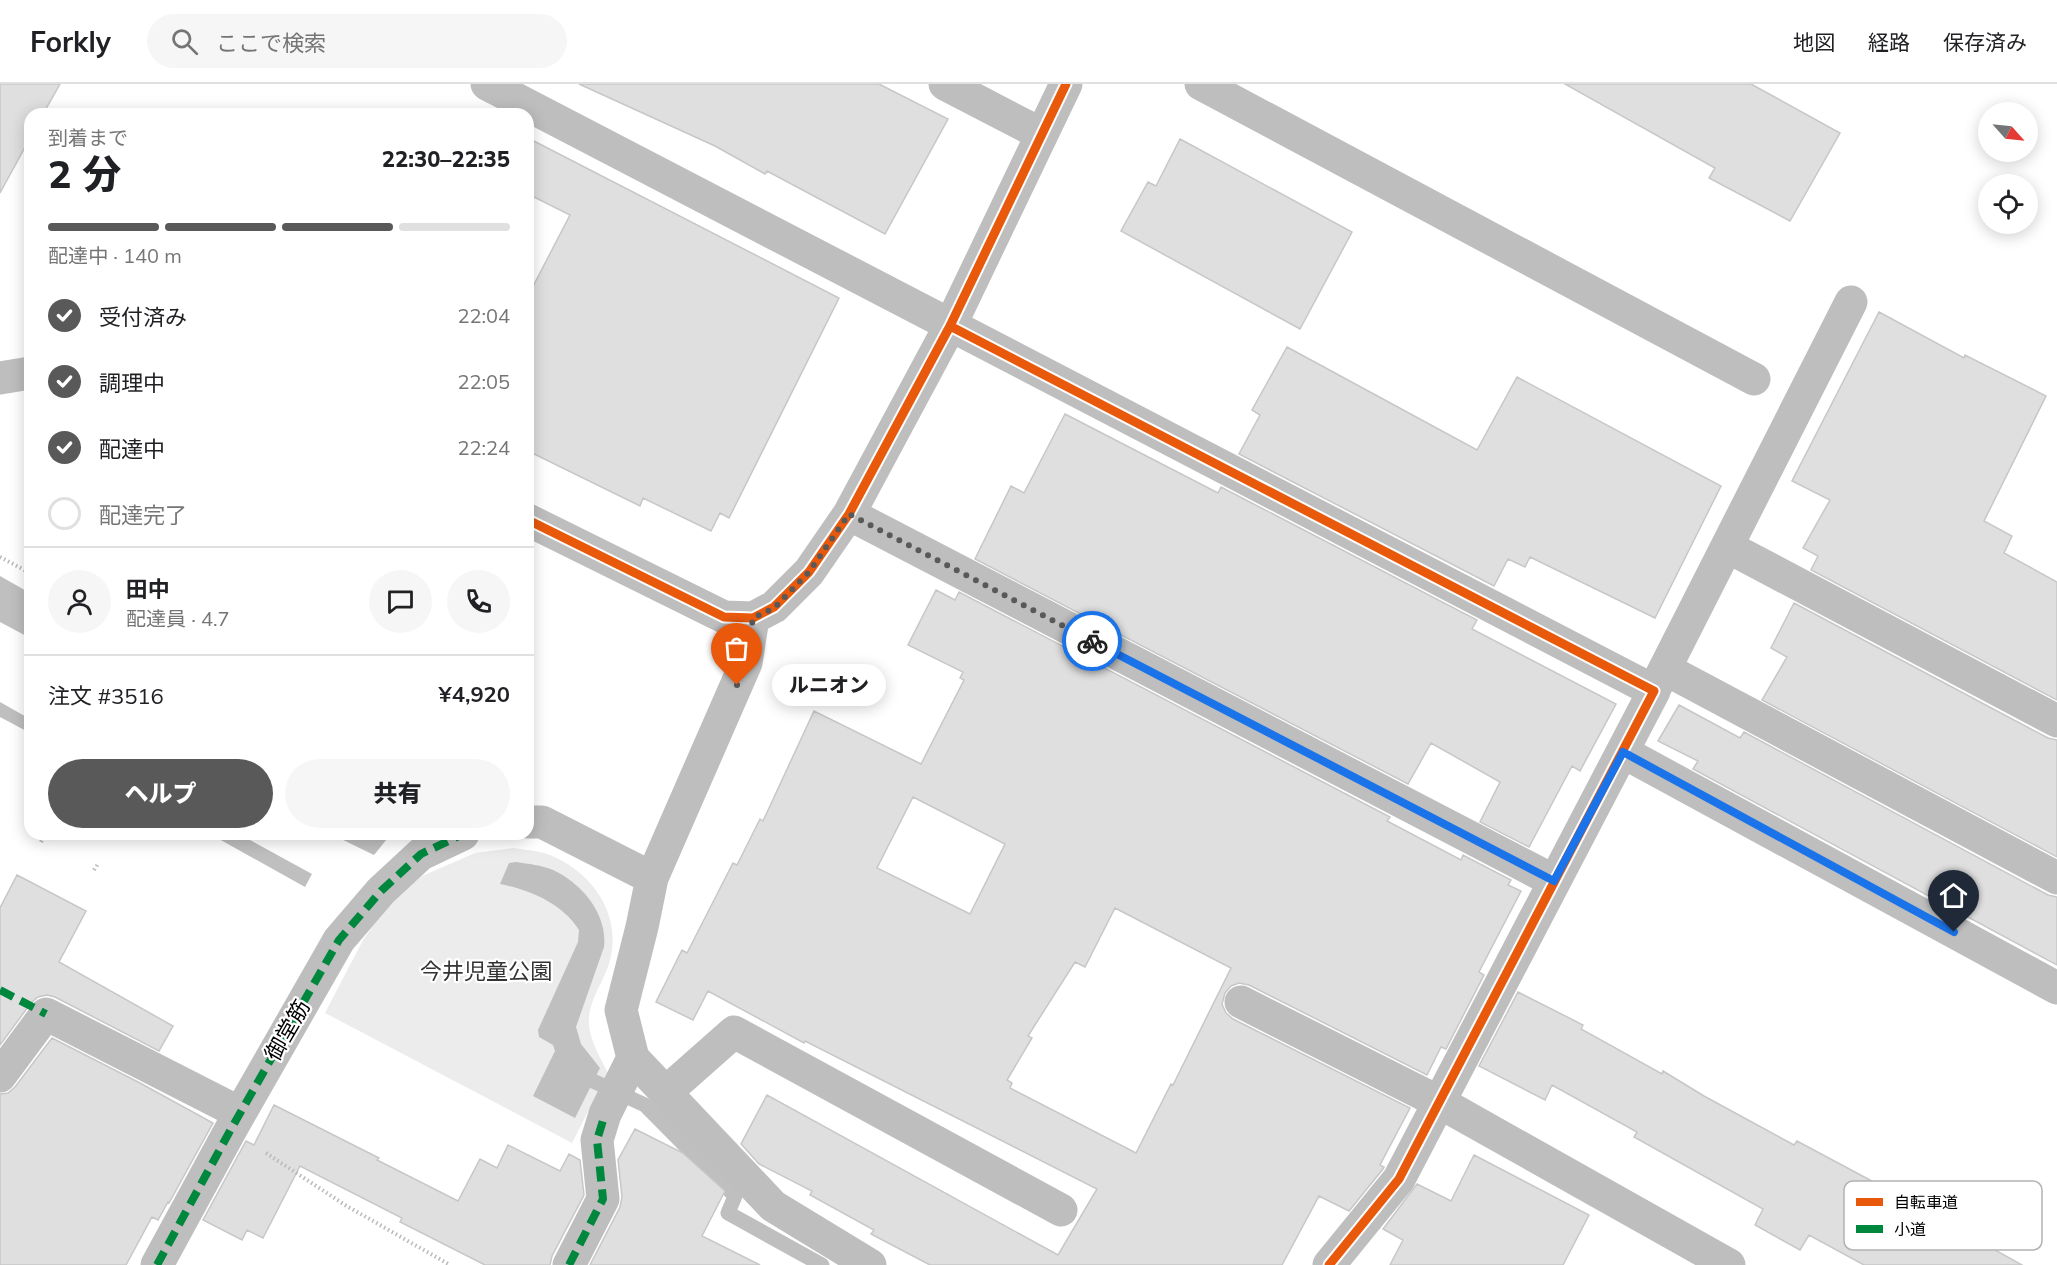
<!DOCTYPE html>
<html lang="ja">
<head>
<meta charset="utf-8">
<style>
  :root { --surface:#fff; --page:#f6f6f6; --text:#202124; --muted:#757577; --line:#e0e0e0; --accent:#595959 }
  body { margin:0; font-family:Mulish,"Noto Sans JP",sans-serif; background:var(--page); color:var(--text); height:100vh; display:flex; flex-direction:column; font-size:22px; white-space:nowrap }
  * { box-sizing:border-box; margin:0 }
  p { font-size:20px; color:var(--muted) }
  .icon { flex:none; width:33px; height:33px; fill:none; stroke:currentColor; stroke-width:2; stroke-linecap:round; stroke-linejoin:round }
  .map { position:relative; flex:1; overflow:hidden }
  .details { position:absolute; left:24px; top:24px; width:510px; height:732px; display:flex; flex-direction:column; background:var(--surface); border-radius:18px; box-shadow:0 3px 15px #0003 }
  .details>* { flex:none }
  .needle { width:39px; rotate:117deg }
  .controls { position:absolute; left:1978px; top:18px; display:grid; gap:12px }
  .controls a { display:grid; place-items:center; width:60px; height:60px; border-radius:50%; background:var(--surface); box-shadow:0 3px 15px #0003; font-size:30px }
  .pin { position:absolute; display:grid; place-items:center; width:51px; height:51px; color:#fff; margin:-62px -26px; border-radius:50% 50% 50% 0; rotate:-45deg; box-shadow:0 0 6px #0007 }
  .pin .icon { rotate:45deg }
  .courier { position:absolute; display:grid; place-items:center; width:60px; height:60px; margin:-30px; border:4px solid #1a73e8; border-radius:50%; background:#fff; color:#222; box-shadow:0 2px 8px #0007 }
  .bubble { position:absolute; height:42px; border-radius:21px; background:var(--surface); box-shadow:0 3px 15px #0003; font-size:20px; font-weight:800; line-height:42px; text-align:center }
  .overview em { font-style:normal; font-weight:800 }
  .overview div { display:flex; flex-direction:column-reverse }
  .overview { display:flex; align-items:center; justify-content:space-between; height:102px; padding:0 24px }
  h1 { font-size:39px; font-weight:800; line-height:45px }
  .bar { display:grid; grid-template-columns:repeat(4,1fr); gap:9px 6px; align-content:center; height:72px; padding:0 24px }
  .bar i { height:8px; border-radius:4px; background:var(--line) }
  .bar .selected { background:var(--accent) }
  .bar p { grid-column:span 4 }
  .line { display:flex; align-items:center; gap:15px; padding:0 24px; border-top:2px solid var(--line) }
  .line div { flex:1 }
  .round { display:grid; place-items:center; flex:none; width:63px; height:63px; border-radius:32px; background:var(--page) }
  ol { padding:0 24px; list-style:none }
  li { display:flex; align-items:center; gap:18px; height:66px }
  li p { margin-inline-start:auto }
  li .icon { padding:6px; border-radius:50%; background:var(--accent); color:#fff; stroke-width:4 }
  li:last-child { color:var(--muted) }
  li i { width:33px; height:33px; border:3px solid var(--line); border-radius:50% }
  .cta { display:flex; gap:12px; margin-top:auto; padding:12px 24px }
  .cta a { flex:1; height:69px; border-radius:36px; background:var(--accent); color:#fff; font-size:24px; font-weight:800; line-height:69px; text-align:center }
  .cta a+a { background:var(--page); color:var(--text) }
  header { display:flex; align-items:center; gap:36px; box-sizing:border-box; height:84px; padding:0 30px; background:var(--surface); border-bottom:2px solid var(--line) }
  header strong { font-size:28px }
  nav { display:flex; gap:33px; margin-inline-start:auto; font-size:21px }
  .search { width:420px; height:54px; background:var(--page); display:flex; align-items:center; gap:15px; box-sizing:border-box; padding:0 21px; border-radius:33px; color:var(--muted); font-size:22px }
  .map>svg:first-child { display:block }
  .green { fill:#ececec }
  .water { fill:#bfbfbf }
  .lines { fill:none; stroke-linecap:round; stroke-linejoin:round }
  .stream { stroke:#bfbfbf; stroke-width:15 }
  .building { fill:#dfdfdf; stroke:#c7c7c7; stroke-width:1.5; fill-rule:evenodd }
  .path { stroke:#b9b9b9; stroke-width:4; stroke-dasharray:1.5 3; stroke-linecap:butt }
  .minor { stroke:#bebebe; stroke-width:33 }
  .quiet { stroke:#00873e; stroke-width:8; stroke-dasharray:15 8; stroke-linecap:butt }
  .cycleway-casing { stroke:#fff; stroke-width:13 }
  .cycleway { stroke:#e8590c; stroke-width:9 }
  .done { stroke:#595959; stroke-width:6; stroke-dasharray:0 10.8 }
  .route { stroke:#1a73e8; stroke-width:8 }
  .labels { text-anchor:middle; stroke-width:4.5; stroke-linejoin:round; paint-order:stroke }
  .park-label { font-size:22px; fill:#333; stroke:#fff }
  .street-label { font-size:22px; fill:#000; stroke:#fff }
  .key { fill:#fff; stroke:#b2b2b2; stroke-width:1.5 }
  .key-label { font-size:16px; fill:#000 }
</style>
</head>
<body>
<header>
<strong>Forkly</strong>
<div class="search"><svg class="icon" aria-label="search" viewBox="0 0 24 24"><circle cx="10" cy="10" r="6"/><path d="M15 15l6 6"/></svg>ここで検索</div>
<nav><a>地図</a><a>経路</a><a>保存済み</a></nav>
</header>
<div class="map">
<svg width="2057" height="1181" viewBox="0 0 2057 1181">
  <rect width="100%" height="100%" fill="#fff"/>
  <path class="green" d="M 514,764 C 526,766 540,767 550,771 C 591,788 620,827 611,872 C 607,893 591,912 589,933 C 587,952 600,973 608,989 L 572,1059 L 325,929 L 363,856 L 389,819 L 422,792 L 475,769 Z"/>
  <path class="water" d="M 0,492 L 30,509 L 30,554 L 0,538 Z
    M 0,618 L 30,635 L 30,649 L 0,633 Z
    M 210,750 L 239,750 L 312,790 L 305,803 Z
    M 336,750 L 391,750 L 374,771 L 337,753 Z
    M 516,778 C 529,780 541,781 553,786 C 582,799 608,831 604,863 L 576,943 L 581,960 L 600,984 L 575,1034 L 533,1012 L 555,967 L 553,961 L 539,953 L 538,946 L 578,858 L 579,846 C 562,819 530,806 500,800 L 509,779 Z"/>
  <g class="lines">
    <path class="stream" d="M 593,997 L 645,1021 L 735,1112 L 728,1129 L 822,1181"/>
  </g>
  <path class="building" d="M 0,0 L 60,0 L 43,30 L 30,30 L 30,54 L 0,109 Z
    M 579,0 L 879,0 L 948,35 L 885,150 L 767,87 L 765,90 L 715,62 Z
    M 1565,0 L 1751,0 L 1840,49 L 1790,137 L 1709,94 L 1715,84 Z
    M 528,54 L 839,214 L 729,434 L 720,429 L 711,447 L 643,414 L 640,422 L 528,367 L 528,212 L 570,131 L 528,110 Z
    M 1180,55 L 1352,148 L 1300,245 L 1121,147 L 1148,98 L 1156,102 Z
    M 1879,228 L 1964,274 L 1965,271 L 2046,312 L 1984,437 L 2012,452 L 2004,469 L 2057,498 L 2057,616 L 1811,486 L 1818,472 L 1803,464 L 1830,416 L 1792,397 Z
    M 1287,263 L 1477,366 L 1517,293 L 1721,402 L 1655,534 L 1530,473 L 1525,483 L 1508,475 L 1494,502 L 1239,370 L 1260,331 L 1252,326 Z
    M 1065,330 L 1218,409 L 1221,403 L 1477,536 L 1472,545 L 1616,620 L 1580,687 L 1572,682 L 1529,763 L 1480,738 L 1500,698 L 1431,659 L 1408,700 L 975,475 L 1011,402 L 1024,409 Z
    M 936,506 L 955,516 L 959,508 L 1390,733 L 1387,737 L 1461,776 L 1463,771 L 1511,796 L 1508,801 L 1521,807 L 1479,888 L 1484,891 L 1446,965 L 1441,963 L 1427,991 L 1249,901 L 1239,899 L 1231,902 L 1225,909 L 1222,920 L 1226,929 L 1233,935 L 1410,1024 L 1380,1081 L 1384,1083 L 1383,1085 L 1349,1127 L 1319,1112 L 1282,1181 L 930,1181 L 871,1150 L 874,1146 L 810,1111 L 812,1107 L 759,1080 L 741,1060 L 767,1011 L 1058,1171 L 1097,1105 L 805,957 L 804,959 L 708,907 L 693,936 L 656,918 L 682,866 L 687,869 L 733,779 L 737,781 L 760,735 L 763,737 L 814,627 L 921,680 L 964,596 L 960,594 L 963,588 L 908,561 ZM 913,713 L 1005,760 L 970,830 L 877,784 ZM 1115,824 L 1231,884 L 1173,1001 L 1171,1000 L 1136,1069 L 1010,1004 L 1012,999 L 1007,996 L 1032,954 L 1028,952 L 1075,878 L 1085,883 Z
    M 1794,519 L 2048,654 L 2057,656 L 2057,773 L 1762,616 L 1787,573 L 1771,564 Z
    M 1679,621 L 1740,654 L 1744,648 L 2048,811 L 2057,813 L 2057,881 L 1693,685 L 1698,677 L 1658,657 Z
    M 17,791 L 86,827 L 59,878 L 173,942 L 159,967 L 55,913 L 47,911 L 38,913 L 31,919 L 0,961 L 0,824 Z
    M 1518,908 L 1583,941 L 1581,945 L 1662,990 L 1663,987 L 1704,1012 L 1794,1061 L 1797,1057 L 1868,1095 L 2022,1181 L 1864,1181 L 1809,1151 L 1800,1166 L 1755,1141 L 1763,1125 L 1634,1053 L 1637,1048 L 1552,1001 L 1545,1016 L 1479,982 Z
    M 52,954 L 140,999 L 213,1039 L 169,1119 L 168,1118 L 158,1136 L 152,1133 L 126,1181 L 0,1181 L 0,1010 L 8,1009 L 15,1003 Z
    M 274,1021 L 379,1074 L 377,1076 L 458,1117 L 480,1075 L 497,1084 L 508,1061 L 560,1087 L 569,1070 L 580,1076 L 584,1111 L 552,1172 L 550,1181 L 485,1181 L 400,1138 L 402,1134 L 300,1082 L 263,1154 L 247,1146 L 242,1156 L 203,1136 L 246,1057 L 254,1061 Z
    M 635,1045 L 683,1069 L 725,1107 L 702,1152 L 760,1181 L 590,1181 L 620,1123 L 622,1113 L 618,1076 Z
    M 1474,1071 L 1589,1131 L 1563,1181 L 1390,1181 L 1403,1156 L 1383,1145 L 1417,1100 L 1451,1117 Z"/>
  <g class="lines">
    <path class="path" d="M 0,473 L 30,489
      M 41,758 L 44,752
      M 94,786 L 98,780
      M 266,1069 L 345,1121 L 450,1181"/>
    <path class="minor" d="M 487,0 L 1654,607 L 1399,1095 L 1329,1181
      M 945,0 L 1041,50
      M 1201,0 L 1754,295
      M 0,294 L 30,289
      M 849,430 L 1554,797
      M 528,436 L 724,533 L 753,534 L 774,523 L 809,488 L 849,430 L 950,242 L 1066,0
      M 1728,463 L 2057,637
      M 753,534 L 746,579 L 652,794 L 642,843 L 621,926 L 633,974 L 773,1122 L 870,1181
      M 1665,585 L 2057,794
      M 1655,604 L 1851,218
      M 1623,668 L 2057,904
      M 528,738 L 542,738 L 652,794
      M 1241,918 L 1439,1018 L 1729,1181
      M 0,992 L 46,930 L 240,1029
      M 665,1009 L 734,948 L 1061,1126
      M 157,1181 L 231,1045 L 339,856 L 381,807 L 421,770 L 463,750
      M 569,1181 L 603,1115 L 597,1056 L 605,1030 L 633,974"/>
    <path class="quiet" d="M 0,906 L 46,930
      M 157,1181 L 231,1045 L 339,856 L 381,807 L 421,770 L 463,750
      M 569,1181 L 603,1115 L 597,1056 L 605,1030"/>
    <g class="cycleway-casing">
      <path id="cycleway" d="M 950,242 L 1654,607 L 1399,1095 L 1329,1181
        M 528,436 L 724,533 L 753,534 L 774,523 L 809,488 L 849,430 L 950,242 L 1066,0"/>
    </g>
    <use href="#cycleway" class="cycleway"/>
  </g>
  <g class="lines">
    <path class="done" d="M 737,601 L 746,579 L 753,534 L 774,524 L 809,488 L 849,430 L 1092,557"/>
    <path class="route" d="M 1092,557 L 1554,797 L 1623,668 L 1954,848"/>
  </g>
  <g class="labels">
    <g class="park-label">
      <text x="486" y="895">今井児童公園</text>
    </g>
    <g class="street-label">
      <text transform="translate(287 946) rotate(-60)" y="8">御堂筋</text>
    </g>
  </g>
  <rect x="1844" y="1097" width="198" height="69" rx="9" class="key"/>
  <rect x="1856" y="1114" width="27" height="8" fill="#e8590c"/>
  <rect x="1856" y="1141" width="27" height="8" fill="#00873e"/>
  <g class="key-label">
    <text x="1894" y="1124">自転車道</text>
    <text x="1894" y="1151">小道</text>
  </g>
</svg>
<div class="controls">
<a><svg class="needle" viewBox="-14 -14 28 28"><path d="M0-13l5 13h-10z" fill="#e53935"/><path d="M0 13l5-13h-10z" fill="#757577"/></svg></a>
<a><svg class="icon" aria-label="locate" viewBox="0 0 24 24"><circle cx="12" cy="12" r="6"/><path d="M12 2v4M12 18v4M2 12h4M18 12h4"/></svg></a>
</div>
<div class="pin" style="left:737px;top:601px;background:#ea580c"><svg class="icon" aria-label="bag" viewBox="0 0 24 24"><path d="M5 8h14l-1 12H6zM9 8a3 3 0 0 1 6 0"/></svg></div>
<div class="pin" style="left:1954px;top:848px;background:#1f2937"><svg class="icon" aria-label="home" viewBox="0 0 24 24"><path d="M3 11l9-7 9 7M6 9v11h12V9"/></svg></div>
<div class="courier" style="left:1092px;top:557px"><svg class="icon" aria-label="bike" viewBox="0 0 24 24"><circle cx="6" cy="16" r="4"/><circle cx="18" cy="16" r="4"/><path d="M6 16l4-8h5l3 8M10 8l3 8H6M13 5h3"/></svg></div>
<div class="bubble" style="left:772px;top:580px;width:114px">ルニオン</div>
<section class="details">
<div class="overview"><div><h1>2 分</h1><p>到着まで</p></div><em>22:30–22:35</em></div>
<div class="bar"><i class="selected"></i><i class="selected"></i><i class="selected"></i><i></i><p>配達中 · 140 m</p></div>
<ol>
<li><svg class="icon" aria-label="check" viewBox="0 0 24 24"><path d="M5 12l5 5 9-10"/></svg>受付済み<p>22:04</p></li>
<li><svg class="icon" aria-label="check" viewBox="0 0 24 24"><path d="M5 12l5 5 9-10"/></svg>調理中<p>22:05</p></li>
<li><svg class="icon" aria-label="check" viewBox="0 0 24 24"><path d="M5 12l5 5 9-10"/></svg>配達中<p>22:24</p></li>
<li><i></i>配達完了</li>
</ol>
<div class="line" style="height:108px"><a class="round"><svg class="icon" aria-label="person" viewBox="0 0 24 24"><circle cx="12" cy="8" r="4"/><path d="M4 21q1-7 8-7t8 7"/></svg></a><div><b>田中</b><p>配達員 · 4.7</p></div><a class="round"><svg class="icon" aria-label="chat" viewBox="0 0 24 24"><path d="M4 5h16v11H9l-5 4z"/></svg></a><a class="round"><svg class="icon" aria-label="phone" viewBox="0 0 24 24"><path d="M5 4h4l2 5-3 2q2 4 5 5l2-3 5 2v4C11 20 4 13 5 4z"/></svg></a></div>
<div class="line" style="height:78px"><div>注文 #3516</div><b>¥4,920</b></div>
<div class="cta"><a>ヘルプ</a><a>共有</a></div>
</section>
</div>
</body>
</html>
